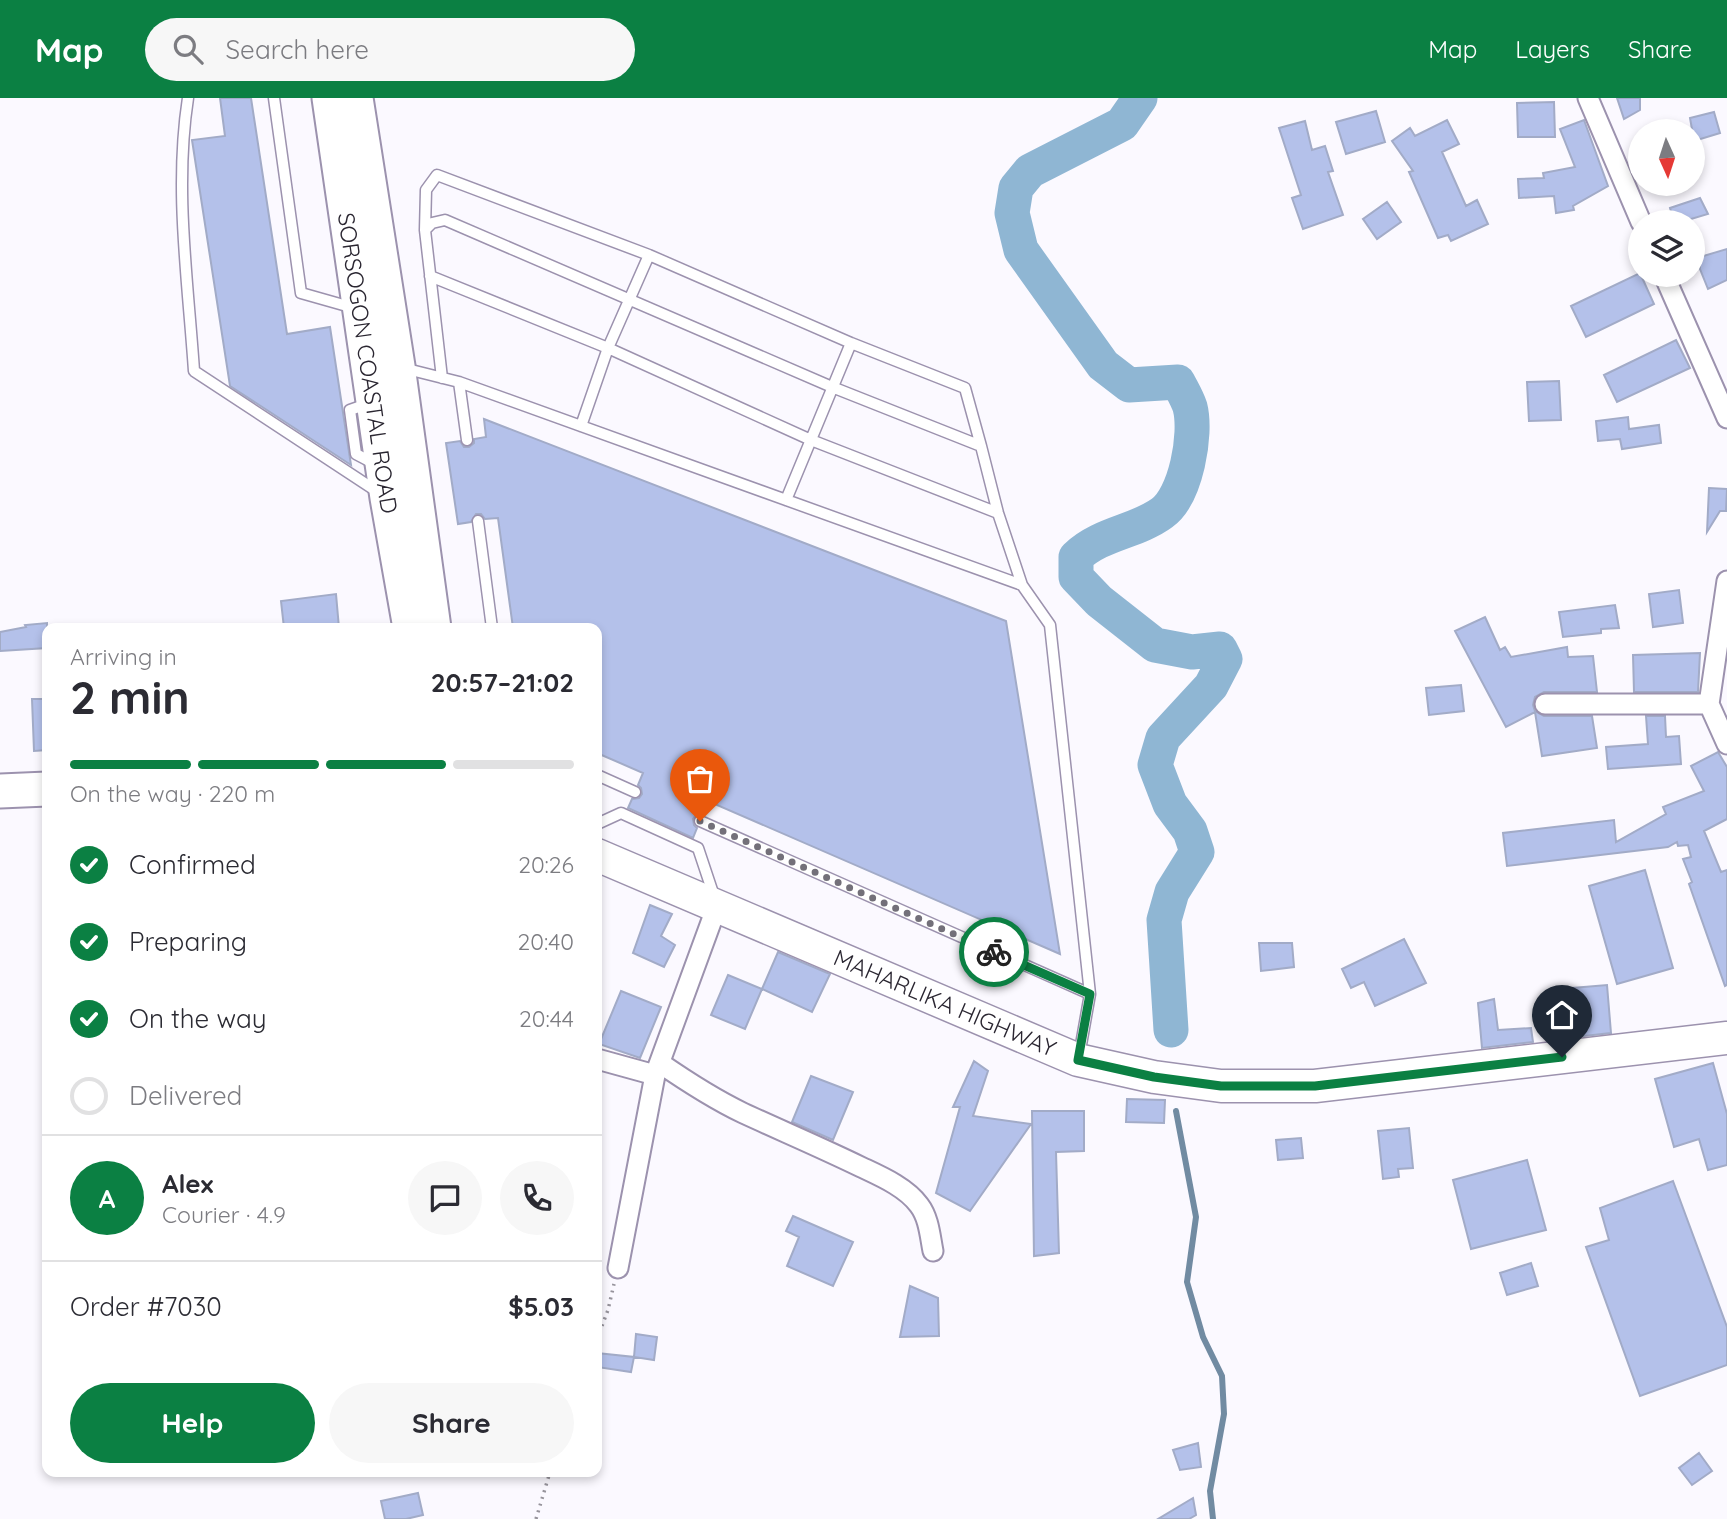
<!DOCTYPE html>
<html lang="en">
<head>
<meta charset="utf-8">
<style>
  :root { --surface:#fff; --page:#f7f7f7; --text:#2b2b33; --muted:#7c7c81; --line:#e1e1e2; --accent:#0b8043 }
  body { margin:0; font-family:Quicksand,sans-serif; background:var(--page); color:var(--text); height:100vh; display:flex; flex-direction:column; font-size:26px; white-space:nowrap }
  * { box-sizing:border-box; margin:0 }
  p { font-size:23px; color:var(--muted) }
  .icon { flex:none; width:38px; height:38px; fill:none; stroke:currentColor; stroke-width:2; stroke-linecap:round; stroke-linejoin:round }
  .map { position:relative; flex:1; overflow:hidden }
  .details { position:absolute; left:42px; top:525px; width:560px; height:854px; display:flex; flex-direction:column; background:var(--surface); border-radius:14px; box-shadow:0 4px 10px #0003 }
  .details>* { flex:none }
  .needle { width:46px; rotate:177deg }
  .buttons { position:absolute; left:1628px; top:21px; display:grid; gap:14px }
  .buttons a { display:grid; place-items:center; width:77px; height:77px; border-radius:50%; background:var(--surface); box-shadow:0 4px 10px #0003; font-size:35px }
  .pin { position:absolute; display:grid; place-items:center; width:60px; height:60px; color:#fff; margin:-72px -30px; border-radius:50% 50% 50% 0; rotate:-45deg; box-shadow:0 0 7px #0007 }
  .pin .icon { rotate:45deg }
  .courier { position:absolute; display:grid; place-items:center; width:70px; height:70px; margin:-35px; border:5px solid #0b8043; border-radius:50%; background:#fff; color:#222; box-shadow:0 2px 9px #0007 }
  .headline em { font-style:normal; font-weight:700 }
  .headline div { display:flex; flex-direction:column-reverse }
  .headline { display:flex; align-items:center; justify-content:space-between; height:119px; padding:0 28px }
  h1 { font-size:46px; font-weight:700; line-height:52px }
  .bar { display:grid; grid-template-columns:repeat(4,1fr); gap:10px 7px; align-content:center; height:84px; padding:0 28px }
  .bar i { height:9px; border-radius:5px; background:var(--line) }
  .bar .selected { background:var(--accent) }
  .bar p { grid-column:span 4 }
  .line { display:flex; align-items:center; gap:18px; padding:0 28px; border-top:2px solid var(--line) }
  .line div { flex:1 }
  .round { display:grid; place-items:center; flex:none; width:74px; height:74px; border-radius:37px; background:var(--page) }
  ol { padding:0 28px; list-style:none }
  li { display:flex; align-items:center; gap:21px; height:77px }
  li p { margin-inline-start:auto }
  li .icon { padding:7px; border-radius:50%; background:var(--accent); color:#fff; stroke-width:4 }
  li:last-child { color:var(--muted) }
  li i { width:38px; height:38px; border:4px solid var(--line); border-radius:50% }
  .cta { display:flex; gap:14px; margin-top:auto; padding:14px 28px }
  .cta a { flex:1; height:80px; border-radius:42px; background:var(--accent); color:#fff; font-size:28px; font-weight:700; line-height:80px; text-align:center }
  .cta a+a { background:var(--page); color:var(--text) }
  header { display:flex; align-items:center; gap:42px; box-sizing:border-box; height:98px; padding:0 35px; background:var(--accent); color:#fff }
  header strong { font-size:33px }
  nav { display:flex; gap:38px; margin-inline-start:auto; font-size:24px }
  .search { width:490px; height:63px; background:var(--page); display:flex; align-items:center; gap:18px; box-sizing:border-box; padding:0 24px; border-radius:38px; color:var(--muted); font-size:26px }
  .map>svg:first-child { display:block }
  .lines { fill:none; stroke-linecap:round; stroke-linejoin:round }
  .stream { stroke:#718ba2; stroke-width:6 }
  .river { stroke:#8fb6d3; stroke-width:35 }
  .building { fill:#b4c1ea; stroke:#a2abc7; stroke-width:2 }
  .service-casing { stroke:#9c92ae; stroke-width:13 }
  .minor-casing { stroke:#9c92ae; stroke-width:23 }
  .primary-casing { stroke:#9c92ae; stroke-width:35 }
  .trunk-casing { stroke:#9c92ae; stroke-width:37 }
  .path { stroke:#96939b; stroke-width:3.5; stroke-dasharray:2 5; stroke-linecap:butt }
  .service { stroke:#fff; stroke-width:10 }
  .minor { stroke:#fff; stroke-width:19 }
  .primary { stroke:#fff; stroke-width:32 }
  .trunk { stroke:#fff; stroke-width:33 }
  .done { stroke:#737079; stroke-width:7; stroke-dasharray:0 12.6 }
  .route { stroke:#0b8043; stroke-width:9 }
  .labels { text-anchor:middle; stroke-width:5; stroke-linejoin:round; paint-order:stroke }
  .street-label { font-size:23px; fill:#2a2631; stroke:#fbf9ff }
</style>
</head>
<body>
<header>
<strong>Map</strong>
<div class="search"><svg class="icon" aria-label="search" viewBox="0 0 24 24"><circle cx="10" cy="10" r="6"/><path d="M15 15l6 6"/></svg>Search here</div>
<nav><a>Map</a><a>Layers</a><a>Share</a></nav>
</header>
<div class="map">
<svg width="1727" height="1421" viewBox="0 0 1727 1421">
  <rect width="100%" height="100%" fill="#fbf9ff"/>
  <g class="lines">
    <path class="stream" d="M 1176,1013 L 1196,1119 L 1187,1184 L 1203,1239 L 1222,1278 L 1224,1316 L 1210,1393 L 1213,1421"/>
    <path class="river" d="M 1140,0 L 1122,26 L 1030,73 L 1016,90 L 1012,115 L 1021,152 L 1103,267 L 1129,287 L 1178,284 C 1182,292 1187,300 1190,309 C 1197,336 1186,398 1162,415 C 1136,434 1101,435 1076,459 L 1076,479 L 1099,503 L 1155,547 L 1192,554 L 1220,551 L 1225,561 L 1211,588 L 1163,640 L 1155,667 L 1170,706 L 1190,733 L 1197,754 L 1172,794 L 1164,822 L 1171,932"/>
  </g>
  <path class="building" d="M 220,0 L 251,0 L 287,236 L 330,229 L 351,367 L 230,288 L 192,42 L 225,38 Z
    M 1617,0 L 1640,0 L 1640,12 L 1624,21 Z
    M 1554,4 L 1555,39 L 1518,39 L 1517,5 Z
    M 1376,13 L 1385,44 L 1346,56 L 1336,24 Z
    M 1714,14 L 1720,35 L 1694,43 L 1690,20 Z
    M 1447,22 L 1459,46 L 1442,54 L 1466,108 L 1477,102 L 1488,126 L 1451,143 L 1448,137 L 1438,140 L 1409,74 L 1413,73 L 1392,43 L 1410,30 L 1415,38 Z
    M 1584,22 L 1608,88 L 1573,108 L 1574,112 L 1556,115 L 1554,98 L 1519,100 L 1518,81 L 1544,80 L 1543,75 L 1575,69 L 1560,31 Z
    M 1305,23 L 1312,52 L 1325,48 L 1333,73 L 1328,74 L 1343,117 L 1303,131 L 1292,100 L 1301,97 L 1279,30 Z
    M 1700,100 L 1708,116 L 1681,124 L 1674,124 L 1670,110 Z
    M 1387,104 L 1401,124 L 1377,141 L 1363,121 Z
    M 1727,151 L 1727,182 L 1708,191 L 1700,171 L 1700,159 Z
    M 1640,175 L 1654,206 L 1586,239 L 1571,208 Z
    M 1676,242 L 1690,270 L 1617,304 L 1604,277 Z
    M 1559,283 L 1561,322 L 1529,323 L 1527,284 Z
    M 1628,319 L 1629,331 L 1659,327 L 1661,345 L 1622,351 L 1620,341 L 1598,343 L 1596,323 Z
    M 484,321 L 1006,523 L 1060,856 L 708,703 L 703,716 L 696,717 L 693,721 L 694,727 L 697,730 L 693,740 L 628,710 L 632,701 L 639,700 L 642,696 L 641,690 L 638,687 L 643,675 L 597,655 L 597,530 L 513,530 L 498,420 L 485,421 L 481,416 L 476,416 L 471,424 L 458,426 L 446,345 L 460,343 L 464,349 L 469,349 L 474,345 L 474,341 L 486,339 Z
    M 1709,390 L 1727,391 L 1726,413 L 1720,413 L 1707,434 Z
    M 1679,492 L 1683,525 L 1653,529 L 1649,496 Z
    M 336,496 L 339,530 L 284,530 L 281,503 Z
    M 1615,507 L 1619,530 L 1601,531 L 1601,535 L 1563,539 L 1559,514 Z
    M 1485,519 L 1500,552 L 1505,549 L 1511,559 L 1567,549 L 1568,559 L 1593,558 L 1597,594 L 1544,594 L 1535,599 L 1533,607 L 1535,613 L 1544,618 L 1592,618 L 1597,650 L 1542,658 L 1535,614 L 1506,629 L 1455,533 Z
    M 47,525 L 47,550 L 0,553 L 0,534 L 26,529 L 25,527 Z
    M 1700,555 L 1698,594 L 1634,594 L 1633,557 Z
    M 1461,587 L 1464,613 L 1429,617 L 1426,590 Z
    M 32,601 L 47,601 L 47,652 L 34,653 Z
    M 1646,618 L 1665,618 L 1666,639 L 1679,638 L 1681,666 L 1608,671 L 1606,649 L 1648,646 Z
    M 1718,654 L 1727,669 L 1727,721 L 1704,733 L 1721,774 L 1727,772 L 1727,887 L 1725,888 L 1689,786 L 1692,784 L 1683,761 L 1691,759 L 1688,747 L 1678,748 L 1677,744 L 1668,749 L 1507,768 L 1503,735 L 1614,722 L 1616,744 L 1666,716 L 1663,709 L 1704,693 L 1691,668 Z
    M 1645,772 L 1673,870 L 1617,886 L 1589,788 Z
    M 650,807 L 672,816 L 661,838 L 675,847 L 664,869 L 633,855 Z
    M 1404,841 L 1426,885 L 1375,908 L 1364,884 L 1351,890 L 1342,871 Z
    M 1259,845 L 1292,845 L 1294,869 L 1261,873 Z
    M 778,854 L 830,876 L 812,914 L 762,891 Z
    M 728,877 L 762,891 L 745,931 L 711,917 Z
    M 1607,887 L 1611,935 L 1575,939 L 1574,918 L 1562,919 L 1560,891 Z
    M 621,893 L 661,909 L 640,960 L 599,946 Z
    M 1494,901 L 1498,932 L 1531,930 L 1533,944 L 1482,950 L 1478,905 Z
    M 974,963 L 988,973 L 973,1018 L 1031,1026 L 970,1113 L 936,1095 L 960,1009 L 953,1009 Z
    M 1713,965 L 1727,1016 L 1727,1067 L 1708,1072 L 1699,1041 L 1674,1049 L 1655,981 Z
    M 811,978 L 853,994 L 833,1042 L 792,1024 Z
    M 1127,1001 L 1165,1002 L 1164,1025 L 1126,1024 Z
    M 1032,1013 L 1084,1013 L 1084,1053 L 1056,1054 L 1059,1155 L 1034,1158 Z
    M 1409,1030 L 1413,1070 L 1398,1071 L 1399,1079 L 1383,1081 L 1378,1033 Z
    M 1301,1040 L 1303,1060 L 1278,1062 L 1276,1042 Z
    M 1527,1062 L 1546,1132 L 1471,1151 L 1453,1082 Z
    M 1673,1083 L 1727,1229 L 1727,1267 L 1640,1298 L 1586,1149 L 1609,1142 L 1600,1110 Z
    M 793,1118 L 853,1144 L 833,1188 L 787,1168 L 799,1139 L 786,1133 Z
    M 1531,1165 L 1538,1188 L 1507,1197 L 1500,1175 Z
    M 910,1188 L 938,1200 L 939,1238 L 900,1239 Z
    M 636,1236 L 657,1239 L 654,1262 L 634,1259 Z
    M 597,1255 L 634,1259 L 631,1274 L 597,1269 Z
    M 1198,1345 L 1201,1369 L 1180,1372 L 1173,1352 Z
    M 1699,1355 L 1712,1373 L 1692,1387 L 1679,1370 Z
    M 418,1395 L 423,1417 L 406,1421 L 385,1421 L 381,1403 Z
    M 1193,1400 L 1196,1417 L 1189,1421 L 1158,1421 Z"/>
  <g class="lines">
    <g class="service-casing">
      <path id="service" d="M 188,0 C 174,90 188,183 194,273 L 378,394
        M 274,0 L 301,195 L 354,210
        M 425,132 L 426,92 L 437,77 L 649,157 L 851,245 L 965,290 L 981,348
        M 430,178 L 608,250 L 811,342 L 998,415
        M 403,270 L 459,284 L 1022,487 L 1050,527 L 1090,896 L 1079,958
        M 442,280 L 425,132 L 432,125 L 445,122 L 832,289 L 981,348 L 998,415 L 1022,487
        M 459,284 L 467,342
        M 370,305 L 350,312 L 356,356 L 375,366
        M 581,328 L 608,250 L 649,157
        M 786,402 L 851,245
        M 478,423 L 492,530
        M 597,677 L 635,694
        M 700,723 L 1090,896
        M 597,726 L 621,715 L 698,750 L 715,801"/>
    </g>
    <g class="minor-casing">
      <path id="minor" d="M 1588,0 L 1641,124
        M 1664,177 L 1727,320
        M 1727,483 L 1709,606 L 1727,646
        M 1545,606 L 1709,606
        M 597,961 L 655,977
        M 660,965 C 686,983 714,1001 743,1015 C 782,1033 822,1050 861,1069 C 880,1078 906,1089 919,1107 C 929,1120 930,1138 933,1153
        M 618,1170 L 655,977 L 717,808"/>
    </g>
    <g class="primary-casing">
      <g id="primary">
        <path id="s1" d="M 597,757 L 1078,962 L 1154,979 L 1221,988 L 1315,988 L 1727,940"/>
      </g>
    </g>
    <g class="trunk-casing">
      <g id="trunk">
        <path id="s2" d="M 329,0 L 387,400 L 410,530"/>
        <path d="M 356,0 L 398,268 L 434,530"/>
        <path d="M 0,693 L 47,691"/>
      </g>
    </g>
    <path class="path" d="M 597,1241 L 608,1212 L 614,1186
      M 536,1421 L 550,1374"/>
    <use href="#service" class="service"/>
    <use href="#minor" class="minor"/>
    <use href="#primary" class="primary"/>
    <use href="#trunk" class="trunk"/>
  </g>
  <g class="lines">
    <path class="done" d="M 700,723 L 994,854"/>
    <path class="route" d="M 994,854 L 1090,896 L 1078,962 L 1154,979 L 1221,988 L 1315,988 L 1562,959"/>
  </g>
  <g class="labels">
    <g class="street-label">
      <text dy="8" stroke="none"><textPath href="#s2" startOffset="268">SORSOGON COASTAL ROAD</textPath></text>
      <text dy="8" stroke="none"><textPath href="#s1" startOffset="378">MAHARLIKA HIGHWAY</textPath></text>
    </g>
  </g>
</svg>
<div class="buttons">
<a><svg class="needle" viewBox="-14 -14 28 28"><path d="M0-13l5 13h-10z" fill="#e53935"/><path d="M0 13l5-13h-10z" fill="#7c7c81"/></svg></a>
<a><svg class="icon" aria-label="layers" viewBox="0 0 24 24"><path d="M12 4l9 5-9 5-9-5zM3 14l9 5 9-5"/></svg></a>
</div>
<div class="pin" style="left:700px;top:723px;background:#ea580c"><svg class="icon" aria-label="bag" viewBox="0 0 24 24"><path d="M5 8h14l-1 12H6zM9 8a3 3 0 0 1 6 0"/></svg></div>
<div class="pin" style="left:1562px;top:959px;background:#1f2937"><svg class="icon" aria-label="home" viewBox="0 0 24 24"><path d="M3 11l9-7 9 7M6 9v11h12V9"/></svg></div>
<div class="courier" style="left:994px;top:854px"><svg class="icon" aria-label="bike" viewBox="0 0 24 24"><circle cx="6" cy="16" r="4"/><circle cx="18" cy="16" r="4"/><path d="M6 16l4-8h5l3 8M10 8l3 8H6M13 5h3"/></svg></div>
<section class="details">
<div class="headline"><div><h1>2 min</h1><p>Arriving in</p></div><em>20:57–21:02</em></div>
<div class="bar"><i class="selected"></i><i class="selected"></i><i class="selected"></i><i></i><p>On the way · 220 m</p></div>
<ol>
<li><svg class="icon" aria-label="check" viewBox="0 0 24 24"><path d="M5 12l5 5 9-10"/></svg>Confirmed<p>20:26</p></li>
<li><svg class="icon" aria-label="check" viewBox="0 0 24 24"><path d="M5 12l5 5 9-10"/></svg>Preparing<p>20:40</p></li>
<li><svg class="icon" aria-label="check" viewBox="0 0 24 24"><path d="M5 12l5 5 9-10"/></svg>On the way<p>20:44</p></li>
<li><i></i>Delivered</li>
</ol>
<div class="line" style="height:126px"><b class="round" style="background:var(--accent);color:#fff">A</b><div><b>Alex</b><p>Courier · 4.9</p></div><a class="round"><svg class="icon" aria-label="chat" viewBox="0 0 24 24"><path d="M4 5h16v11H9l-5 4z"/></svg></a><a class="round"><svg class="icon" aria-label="phone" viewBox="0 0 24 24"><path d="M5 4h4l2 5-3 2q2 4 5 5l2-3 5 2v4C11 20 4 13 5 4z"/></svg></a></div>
<div class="line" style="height:91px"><div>Order #7030</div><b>$5.03</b></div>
<div class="cta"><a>Help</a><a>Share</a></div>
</section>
</div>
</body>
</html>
